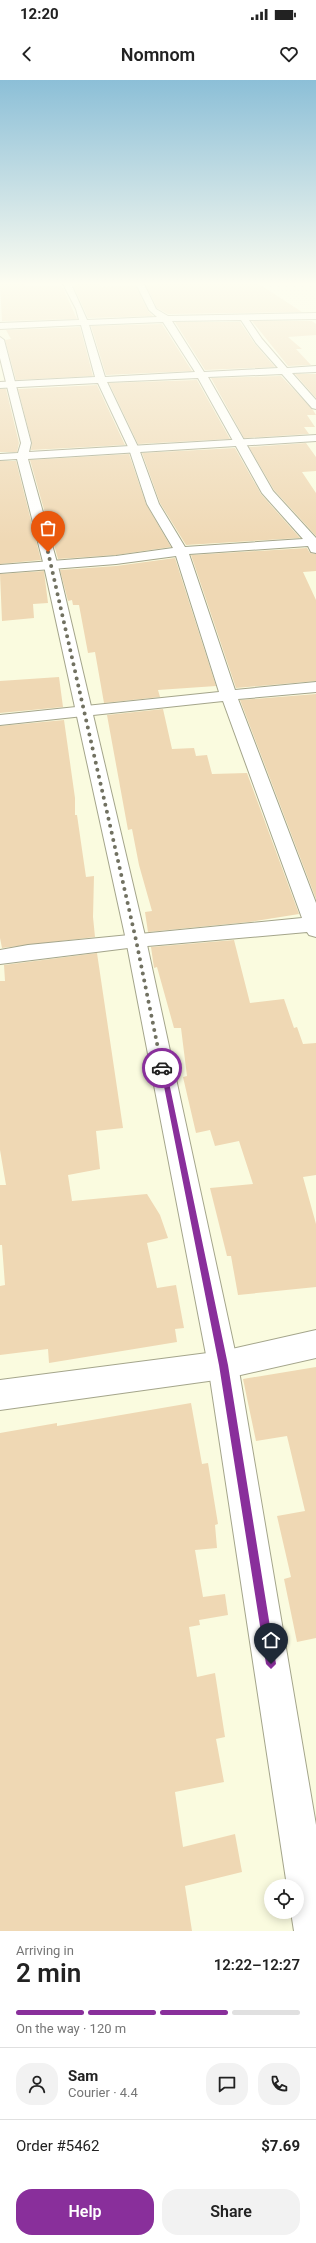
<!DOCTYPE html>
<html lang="en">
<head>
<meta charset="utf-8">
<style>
  :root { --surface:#fff; --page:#f2f2f2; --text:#222; --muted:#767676; --line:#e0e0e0; --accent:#892f9b }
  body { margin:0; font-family:Roboto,sans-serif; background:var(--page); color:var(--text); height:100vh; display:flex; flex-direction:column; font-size:15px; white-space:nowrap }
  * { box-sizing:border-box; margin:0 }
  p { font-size:13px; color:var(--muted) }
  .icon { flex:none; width:22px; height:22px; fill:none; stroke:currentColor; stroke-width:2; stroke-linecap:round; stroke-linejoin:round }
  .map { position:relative; height:1851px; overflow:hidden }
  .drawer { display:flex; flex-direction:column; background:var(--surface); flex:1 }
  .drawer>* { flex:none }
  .controls { position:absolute; left:264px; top:1799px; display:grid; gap:8px }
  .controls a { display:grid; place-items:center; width:40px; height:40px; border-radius:50%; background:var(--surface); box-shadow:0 2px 10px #0003; font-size:20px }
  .pin { position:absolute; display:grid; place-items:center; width:34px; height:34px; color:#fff; margin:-41px -17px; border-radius:50% 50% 50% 0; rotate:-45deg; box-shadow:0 0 4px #0007 }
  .pin .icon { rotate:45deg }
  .courier { position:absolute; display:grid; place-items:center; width:40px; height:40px; margin:-20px; border:3px solid #892f9b; border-radius:50%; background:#fff; color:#222; box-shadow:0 1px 5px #0007 }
  .summary em { font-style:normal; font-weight:600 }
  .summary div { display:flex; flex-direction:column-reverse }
  .summary { display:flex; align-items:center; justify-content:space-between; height:68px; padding:0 16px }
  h1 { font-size:26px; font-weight:600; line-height:30px }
  .bar { display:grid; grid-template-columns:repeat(4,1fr); gap:6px 4px; align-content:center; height:48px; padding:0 16px }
  .bar i { height:5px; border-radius:3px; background:var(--line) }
  .bar .active { background:var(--accent) }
  .bar p { grid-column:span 4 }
  .line { display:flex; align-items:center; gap:10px; padding:0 16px; border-top:1px solid var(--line) }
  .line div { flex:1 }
  .round { display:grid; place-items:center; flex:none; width:42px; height:42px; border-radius:16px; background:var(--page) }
  .button { display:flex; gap:8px; margin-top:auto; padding:8px 16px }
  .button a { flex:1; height:46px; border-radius:16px; background:var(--accent); color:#fff; font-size:16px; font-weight:600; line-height:46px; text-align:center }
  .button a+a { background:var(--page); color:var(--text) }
  .status { display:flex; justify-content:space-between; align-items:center; height:28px; padding:0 20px; background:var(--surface); direction:ltr }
  .status svg { height:11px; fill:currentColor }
  header { display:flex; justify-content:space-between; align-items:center; height:52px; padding:0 16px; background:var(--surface); font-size:18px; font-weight:600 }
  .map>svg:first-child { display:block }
  .building { fill:#efd8b4 }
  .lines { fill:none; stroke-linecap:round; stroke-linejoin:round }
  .street-casing { stroke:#a4a58b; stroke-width:2 }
  .secondary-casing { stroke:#a4a58b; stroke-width:2 }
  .street { fill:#fff; fill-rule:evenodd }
  .secondary { fill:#fff; fill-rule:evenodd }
  .route { fill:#892f9b }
  .done { stroke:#717161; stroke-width:4; stroke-dasharray:0 7.2 }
</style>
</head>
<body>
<div class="status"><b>12:20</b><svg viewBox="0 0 49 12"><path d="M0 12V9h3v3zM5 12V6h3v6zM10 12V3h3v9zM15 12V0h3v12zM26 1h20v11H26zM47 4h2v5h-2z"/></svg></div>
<header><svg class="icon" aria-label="back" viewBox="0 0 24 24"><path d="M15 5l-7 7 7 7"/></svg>Nomnom<svg class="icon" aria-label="heart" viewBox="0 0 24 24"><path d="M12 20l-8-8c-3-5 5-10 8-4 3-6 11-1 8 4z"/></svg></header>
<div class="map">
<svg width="316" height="1851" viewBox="0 0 316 1851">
  <rect width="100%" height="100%" fill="#fafbdf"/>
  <path class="building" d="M 0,204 L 25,204 L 25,206 L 62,206 L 77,239 L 2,241 Z
    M 75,204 L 99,204 L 101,207 L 135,205 L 148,231 L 153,236 L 88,238 L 73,205 L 75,205 Z
    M 156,204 L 259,204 L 302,232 L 168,234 L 157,228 L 146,205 Z
    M 252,241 L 312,241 L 316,244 L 316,255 L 288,257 L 302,269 L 296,269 L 311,285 L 288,286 Z
    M 175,242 L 240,242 L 255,264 L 275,287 L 205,290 Z
    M 162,244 L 192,291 L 106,295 L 91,246 Z
    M 80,247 L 93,296 L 16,300 L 5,260 L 11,259 L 6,250 Z
    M 295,294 L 316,294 L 316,318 Z
    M 281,296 L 313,330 L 316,335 L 307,335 L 315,347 L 304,347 L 309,354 L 244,358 L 211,298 Z
    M 197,300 L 230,359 L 138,364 L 109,303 Z
    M 97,305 L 125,365 L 31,370 L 32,363 L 18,309 Z
    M 0,309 L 6,309 L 19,363 L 17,372 L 0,372 Z
    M 306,363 L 316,377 L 316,391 L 302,392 L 316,413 L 316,456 L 274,410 L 249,367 Z
    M 235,368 L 261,414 L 300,458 L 186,465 L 160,423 L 142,373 Z
    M 129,374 L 146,424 L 171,467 L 116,475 L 58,479 L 30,380 Z
    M 0,381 L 16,381 L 41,480 L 0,484 Z
    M 307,468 L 310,473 L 316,474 L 316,491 L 303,492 L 316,520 L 316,601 L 236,608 L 191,475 Z
    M 175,478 L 216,606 L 158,610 L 160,617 L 104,623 L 95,572 L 88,573 L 79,525 L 73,525 L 72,520 L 68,521 L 60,490 L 116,486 Z
    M 44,491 L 48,523 L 33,524 L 34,538 L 2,541 L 0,494 Z
    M 59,597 L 63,627 L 0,633 L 0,601 Z
    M 316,614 L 316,819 L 240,620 Z
    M 163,629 L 172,669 L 194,668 L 196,676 L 207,675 L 212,694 L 247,693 L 299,834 L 249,842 L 148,852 L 145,832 L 152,831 L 139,785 L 132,749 L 128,750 L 107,635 Z
    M 64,640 L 75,718 L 75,735 L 77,735 L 86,797 L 94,796 L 93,837 L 95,857 L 2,868 L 0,858 L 0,646 Z
    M 234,860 L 250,923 L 284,919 L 294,948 L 297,947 L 303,964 L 316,963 L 316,1095 L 303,1097 L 316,1144 L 316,1207 L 238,1215 L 231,1176 L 227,1176 L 210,1108 L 253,1104 L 239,1061 L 215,1066 L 210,1050 L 196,1053 L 183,997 L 187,996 L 181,948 L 174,948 L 157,887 L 154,888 L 151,867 Z
    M 97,873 L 123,1048 L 96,1051 L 100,1089 L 68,1095 L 72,1121 L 147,1114 L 160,1135 L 168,1158 L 147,1163 L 157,1208 L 176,1205 L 184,1248 L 175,1249 L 177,1262 L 49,1283 L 48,1269 L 0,1275 L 0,1206 L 5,1205 L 2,1165 L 0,1165 L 0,1105 L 6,1105 L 0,1070 L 0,901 L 5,901 L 4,885 Z
    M 316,1287 L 316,1558 L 297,1562 L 284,1499 L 291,1497 L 277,1436 L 305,1431 L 287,1356 L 256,1361 L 243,1299 Z
    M 191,1323 L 202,1384 L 208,1383 L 218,1444 L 215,1445 L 217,1468 L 195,1470 L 203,1517 L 225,1514 L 228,1535 L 199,1540 L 200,1545 L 189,1547 L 197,1597 L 215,1593 L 225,1657 L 216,1659 L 224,1702 L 175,1712 L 183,1767 L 235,1754 L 242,1792 L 185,1806 L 192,1851 L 0,1851 L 0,1353 L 57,1343 L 57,1346 Z"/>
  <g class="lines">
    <g class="street-casing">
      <path id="street" d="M 63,204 L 71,204 L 87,240 L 157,237 L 149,230 L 136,204 L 144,204 L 156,229 L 168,236 L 316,233 L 316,239 L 249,240 L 262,259 L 287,288 L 316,286 L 316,292 L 292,293 L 316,320 L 316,329 L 312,328 L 282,294 L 208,297 L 273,411 L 316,458 L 316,473 L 311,472 L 308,466 L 189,474 L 235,610 L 316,602 L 316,612 L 238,619 L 316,823 L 316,857 L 309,855 L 307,852 L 136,867 L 0,884 L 0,870 L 28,865 L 302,838 L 223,621 L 0,645 L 0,635 L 219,612 L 176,476 L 116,484 L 0,493 L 0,485 L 116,476 L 173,468 L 147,424 L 129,369 L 98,303 L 0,308 L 0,302 L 95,297 L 81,245 L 0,249 L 0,243 L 79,240 L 76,229 ZM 241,240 L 256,263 L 278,288 L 204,292 L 172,241 ZM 163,242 L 195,292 L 105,297 L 89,245 ZM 198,298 L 262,413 L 303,459 L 185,467 L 159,424 L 139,369 L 107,302 Z
        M 316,1250 L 316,1278 L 223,1299 L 0,1330 L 0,1300 L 223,1271 Z"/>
    </g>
    <g class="secondary-casing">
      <path id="secondary" d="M 0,257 L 4,260 L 31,363 L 29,372 L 316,355 L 316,361 L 28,379 L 58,486 L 146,860 L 238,1285 L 316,1745 L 316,1851 L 294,1851 L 291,1832 L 297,1832 L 297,1806 L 287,1806 L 208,1285 L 126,860 L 44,486 L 17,379 L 0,380 L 0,374 L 18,373 L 21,363 L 0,278 Z"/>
    </g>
    <use href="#street" class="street"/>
    <use href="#secondary" class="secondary"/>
  </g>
  <linearGradient id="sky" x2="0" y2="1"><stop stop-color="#8cbfd7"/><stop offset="0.44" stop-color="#fdfdf1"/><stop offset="1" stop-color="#fdfdf1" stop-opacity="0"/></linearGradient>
  <rect width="316" height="463" fill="url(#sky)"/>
  <path class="route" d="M 160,986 L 166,988 L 228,1285 L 276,1584 L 271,1589 L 266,1584 L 219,1285 Z"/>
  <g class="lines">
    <path class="done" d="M 48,472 L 136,860 L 162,988"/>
  </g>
</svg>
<div class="controls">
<a><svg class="icon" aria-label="locate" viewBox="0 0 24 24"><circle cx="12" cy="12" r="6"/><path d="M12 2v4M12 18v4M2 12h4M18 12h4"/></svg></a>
</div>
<div class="pin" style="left:48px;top:472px;background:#ea580c"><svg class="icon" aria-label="bag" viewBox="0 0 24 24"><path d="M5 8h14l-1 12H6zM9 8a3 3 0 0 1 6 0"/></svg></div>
<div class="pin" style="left:271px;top:1584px;background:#1f2937"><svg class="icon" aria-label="home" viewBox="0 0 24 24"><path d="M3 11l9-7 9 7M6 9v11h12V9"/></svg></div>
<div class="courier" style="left:162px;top:988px"><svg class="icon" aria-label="car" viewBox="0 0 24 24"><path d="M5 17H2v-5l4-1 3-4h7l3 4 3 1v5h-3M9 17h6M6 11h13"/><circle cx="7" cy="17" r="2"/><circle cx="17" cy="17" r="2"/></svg></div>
</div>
<section class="drawer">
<div class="summary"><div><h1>2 min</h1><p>Arriving in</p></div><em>12:22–12:27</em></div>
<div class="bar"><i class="active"></i><i class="active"></i><i class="active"></i><i></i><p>On the way · 120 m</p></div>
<div class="line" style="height:72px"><a class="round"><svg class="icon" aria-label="person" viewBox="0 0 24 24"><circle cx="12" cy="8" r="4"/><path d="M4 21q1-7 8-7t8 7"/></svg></a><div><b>Sam</b><p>Courier · 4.4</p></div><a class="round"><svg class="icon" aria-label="chat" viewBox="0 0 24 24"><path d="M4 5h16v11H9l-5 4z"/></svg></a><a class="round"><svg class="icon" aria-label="phone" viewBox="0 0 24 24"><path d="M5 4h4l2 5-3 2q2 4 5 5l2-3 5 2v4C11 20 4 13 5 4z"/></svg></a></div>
<div class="line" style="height:52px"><div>Order #5462</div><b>$7.69</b></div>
<div class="button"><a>Help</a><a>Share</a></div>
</section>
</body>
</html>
